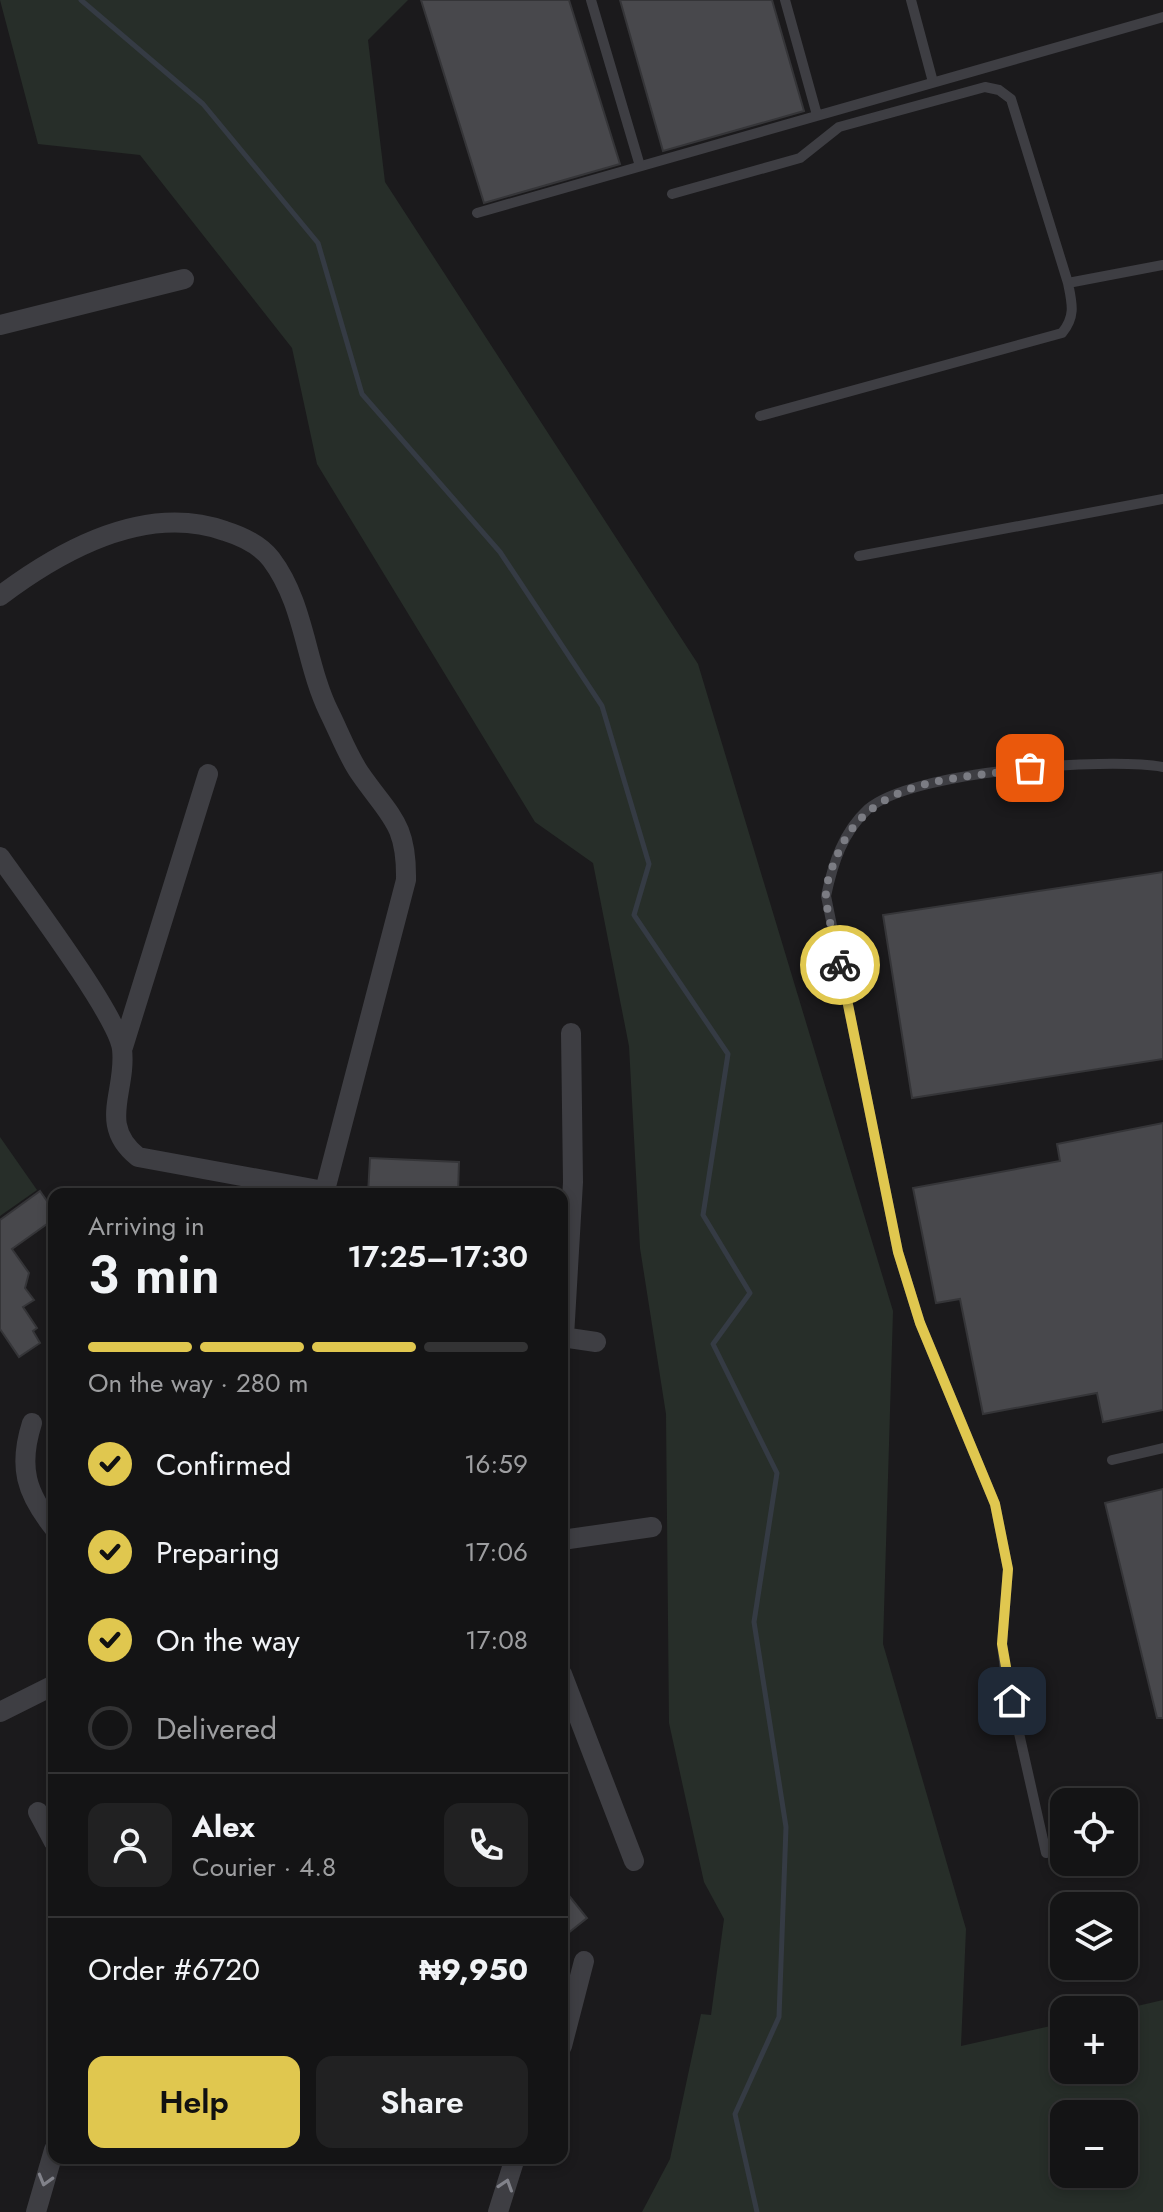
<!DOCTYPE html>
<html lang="en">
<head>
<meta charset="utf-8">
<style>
  :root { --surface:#141415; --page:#212122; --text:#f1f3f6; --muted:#9d9ea0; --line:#333334; --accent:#e0c74f }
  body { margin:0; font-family:Jost,sans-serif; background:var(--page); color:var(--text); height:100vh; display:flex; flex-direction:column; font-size:30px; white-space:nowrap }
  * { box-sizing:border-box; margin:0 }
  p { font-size:26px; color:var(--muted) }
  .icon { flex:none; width:44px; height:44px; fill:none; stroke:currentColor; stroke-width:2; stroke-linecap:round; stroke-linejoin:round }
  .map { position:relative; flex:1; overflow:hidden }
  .sheet { position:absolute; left:48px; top:1188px; width:520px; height:976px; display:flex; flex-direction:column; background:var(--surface); border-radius:16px; box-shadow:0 4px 12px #0003,0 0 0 2px var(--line) }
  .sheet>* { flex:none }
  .tools { position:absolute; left:1050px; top:1788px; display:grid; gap:16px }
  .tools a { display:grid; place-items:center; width:88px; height:88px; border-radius:16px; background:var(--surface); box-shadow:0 4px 12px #0003,0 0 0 2px var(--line); font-size:40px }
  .pin { position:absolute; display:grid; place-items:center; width:68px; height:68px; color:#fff; margin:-34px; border-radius:16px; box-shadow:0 4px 12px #0006 }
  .courier { position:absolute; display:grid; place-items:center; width:80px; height:80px; margin:-40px; border:6px solid #e0c74f; border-radius:50%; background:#fff; color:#222; box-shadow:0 2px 10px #0007 }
  .summary em { font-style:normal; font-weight:600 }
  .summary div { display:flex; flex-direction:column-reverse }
  .summary { display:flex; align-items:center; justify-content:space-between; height:136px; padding:0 40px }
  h1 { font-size:52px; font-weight:600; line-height:60px }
  .bar { display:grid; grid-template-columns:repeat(4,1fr); gap:12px 8px; align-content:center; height:96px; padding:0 40px }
  .bar i { height:10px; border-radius:6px; background:var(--line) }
  .bar .current { background:var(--accent) }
  .bar p { grid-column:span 4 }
  .line { display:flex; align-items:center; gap:20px; padding:0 40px; border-top:2px solid var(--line) }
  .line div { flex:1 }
  .round { display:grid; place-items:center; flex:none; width:84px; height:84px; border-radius:16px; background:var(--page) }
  ol { padding:0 40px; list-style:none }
  li { display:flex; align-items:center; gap:24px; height:88px }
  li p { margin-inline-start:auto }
  li .icon { padding:8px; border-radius:50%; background:var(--accent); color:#111; stroke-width:4 }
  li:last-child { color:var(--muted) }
  li i { width:44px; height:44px; border:4px solid var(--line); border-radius:50% }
  .action { display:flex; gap:16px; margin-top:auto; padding:16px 40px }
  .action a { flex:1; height:92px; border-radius:16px; background:var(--accent); color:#111; font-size:32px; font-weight:600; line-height:92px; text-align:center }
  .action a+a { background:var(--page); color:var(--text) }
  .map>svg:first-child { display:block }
  .green { fill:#272e29; fill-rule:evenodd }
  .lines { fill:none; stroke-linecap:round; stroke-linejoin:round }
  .stream { stroke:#353b44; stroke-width:5 }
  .building { fill:#48484c; stroke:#353538; stroke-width:2 }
  .lane { stroke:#3e3e43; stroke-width:10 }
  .street { stroke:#3e3e43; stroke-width:20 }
  .oneway { stroke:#81828a }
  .done { stroke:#7b7c83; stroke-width:8; stroke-dasharray:0 14.4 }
  .route { stroke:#e0c74f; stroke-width:10 }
</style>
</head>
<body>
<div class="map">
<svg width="1163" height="2212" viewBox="0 0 1163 2212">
  <rect width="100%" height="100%" fill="#1b1a1c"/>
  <path class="green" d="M 0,0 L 408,0 L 368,40 L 385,182 L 698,664 L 893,1311 L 883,1644 L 966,1929 L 961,2046 L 1064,2023 L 1064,2070 L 1124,2070 L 1124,2010 L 1120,2010 L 1163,2000 L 1163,2212 L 642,2212 L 670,2159 L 701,2014 L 711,2015 L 724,1919 L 704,1882 L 669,1723 L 666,1414 L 640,1248 L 629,1046 L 593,863 L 535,822 L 317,464 L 292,348 L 140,155 L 38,144 ZM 1064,2114 L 1124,2114 L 1124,2174 L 1064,2174 Z
    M 0,1137 L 37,1190 L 0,1216 Z"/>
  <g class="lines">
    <path class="stream" d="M 81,0 L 203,104 L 318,243 L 362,394 L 500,552 L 602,706 L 649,864 L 634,915 L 728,1054 L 703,1215 L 750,1293 L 713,1344 L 777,1473 L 754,1622 L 786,1827 L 779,2017 L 735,2114 L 757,2212"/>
  </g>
  <path class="building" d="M 421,0 L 569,0 L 620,164 L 484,203 Z
    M 620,0 L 772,0 L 804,111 L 663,151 Z
    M 1163,872 L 1163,1059 L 912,1098 L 883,915 Z
    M 1163,1123 L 1163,1410 L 1103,1422 L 1097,1393 L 983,1414 L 960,1299 L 936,1303 L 913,1188 L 1060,1161 L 1057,1144 Z
    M 370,1158 L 459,1162 L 458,1194 L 368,1194 Z
    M 40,1191 L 54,1211 L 54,1219 L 12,1249 L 29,1273 L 25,1288 L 34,1300 L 23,1307 L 37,1328 L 33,1331 L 40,1343 L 19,1357 L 0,1329 L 0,1220 Z
    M 1163,1489 L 1163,1718 L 1157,1718 L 1105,1503 Z
    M 562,1887 L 587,1918 L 562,1938 Z"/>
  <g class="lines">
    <path class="lane" d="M 591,0 L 640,166
      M 785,0 L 817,115
      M 911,0 L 933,82
      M 672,194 L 800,158 L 839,127 L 985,87 L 999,90 L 1011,99 L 1068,283 C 1072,303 1076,316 1062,333 L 760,416
      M 477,213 L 1163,17
      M 1068,283 L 1163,265
      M 859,556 L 1163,499
      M 1112,1460 L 1163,1448
      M 1046,1853 L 1005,1671 L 1002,1644 L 1008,1569 L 995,1504 L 920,1323 L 898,1252 L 826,896 C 833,863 843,832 868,809 C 911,771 1106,757 1163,767"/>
    <path class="street" d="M 0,325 L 184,279
      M 0,596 C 61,550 146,503 225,531 C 241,536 260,545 271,559 C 305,604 305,663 329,712 C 339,732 347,754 359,772 C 389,816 407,822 406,880 L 324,1194
      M 0,857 C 24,891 118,1016 122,1049 C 127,1092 97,1124 138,1157 L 324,1191
      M 123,1047 L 208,774
      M 562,1337 L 596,1342
      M 564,1337 L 573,1182 L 571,1033
      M 32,1423 C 18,1467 26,1493 54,1528
      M 562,1540 L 652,1527
      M 562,1674 L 634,1861
      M 0,1712 L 54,1685
      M 38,1812 L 54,1842
      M 562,2046 L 584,1961
      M 36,2212 L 54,2150
      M 498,2212 L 515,2158"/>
  </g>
  <defs><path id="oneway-chevron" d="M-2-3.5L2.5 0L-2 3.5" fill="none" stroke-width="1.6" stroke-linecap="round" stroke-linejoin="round" transform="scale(2)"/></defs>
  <g class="oneway">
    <use href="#oneway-chevron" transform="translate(45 2180) rotate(106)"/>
    <use href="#oneway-chevron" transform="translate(506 2185) rotate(-72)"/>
  </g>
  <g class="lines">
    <path class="done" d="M 840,965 C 836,943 828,920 826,898 C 825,883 833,865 839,851 C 874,775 958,780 1030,768"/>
    <path class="route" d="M 840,965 L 898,1252 L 920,1323 L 995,1504 L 1008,1569 L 1002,1644 L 1012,1701"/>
  </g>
</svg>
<div class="tools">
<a><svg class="icon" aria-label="locate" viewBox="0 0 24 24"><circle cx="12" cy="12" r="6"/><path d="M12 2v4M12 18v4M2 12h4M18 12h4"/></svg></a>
<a><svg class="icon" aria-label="layers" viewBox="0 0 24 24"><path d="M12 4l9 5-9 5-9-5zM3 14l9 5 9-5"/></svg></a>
<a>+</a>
<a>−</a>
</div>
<div class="pin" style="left:1030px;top:768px;background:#ea580c"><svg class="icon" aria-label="bag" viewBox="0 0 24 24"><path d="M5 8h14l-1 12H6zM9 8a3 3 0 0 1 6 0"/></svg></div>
<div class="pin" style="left:1012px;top:1701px;background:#1f2937"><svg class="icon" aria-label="home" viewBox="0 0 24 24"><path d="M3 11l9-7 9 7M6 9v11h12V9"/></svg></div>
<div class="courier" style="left:840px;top:965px"><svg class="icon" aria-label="bike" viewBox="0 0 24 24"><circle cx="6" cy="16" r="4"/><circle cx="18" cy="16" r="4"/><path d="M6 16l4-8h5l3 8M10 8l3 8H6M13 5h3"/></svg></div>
<section class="sheet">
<div class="summary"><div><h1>3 min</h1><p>Arriving in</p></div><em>17:25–17:30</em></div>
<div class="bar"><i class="current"></i><i class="current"></i><i class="current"></i><i></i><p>On the way · 280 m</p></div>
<ol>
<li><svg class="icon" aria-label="check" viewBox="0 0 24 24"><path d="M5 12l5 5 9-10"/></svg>Confirmed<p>16:59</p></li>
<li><svg class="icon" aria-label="check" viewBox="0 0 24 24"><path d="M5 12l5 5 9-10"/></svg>Preparing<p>17:06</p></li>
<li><svg class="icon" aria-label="check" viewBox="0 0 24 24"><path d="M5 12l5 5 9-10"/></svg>On the way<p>17:08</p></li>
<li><i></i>Delivered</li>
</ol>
<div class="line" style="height:144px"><a class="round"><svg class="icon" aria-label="person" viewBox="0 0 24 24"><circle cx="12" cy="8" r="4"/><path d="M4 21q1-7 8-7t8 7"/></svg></a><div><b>Alex</b><p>Courier · 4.8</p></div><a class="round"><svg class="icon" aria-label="phone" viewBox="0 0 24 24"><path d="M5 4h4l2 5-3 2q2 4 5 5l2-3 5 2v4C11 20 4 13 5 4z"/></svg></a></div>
<div class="line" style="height:104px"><div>Order #6720</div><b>₦9,950</b></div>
<div class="action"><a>Help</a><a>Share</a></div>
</section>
</div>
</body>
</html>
